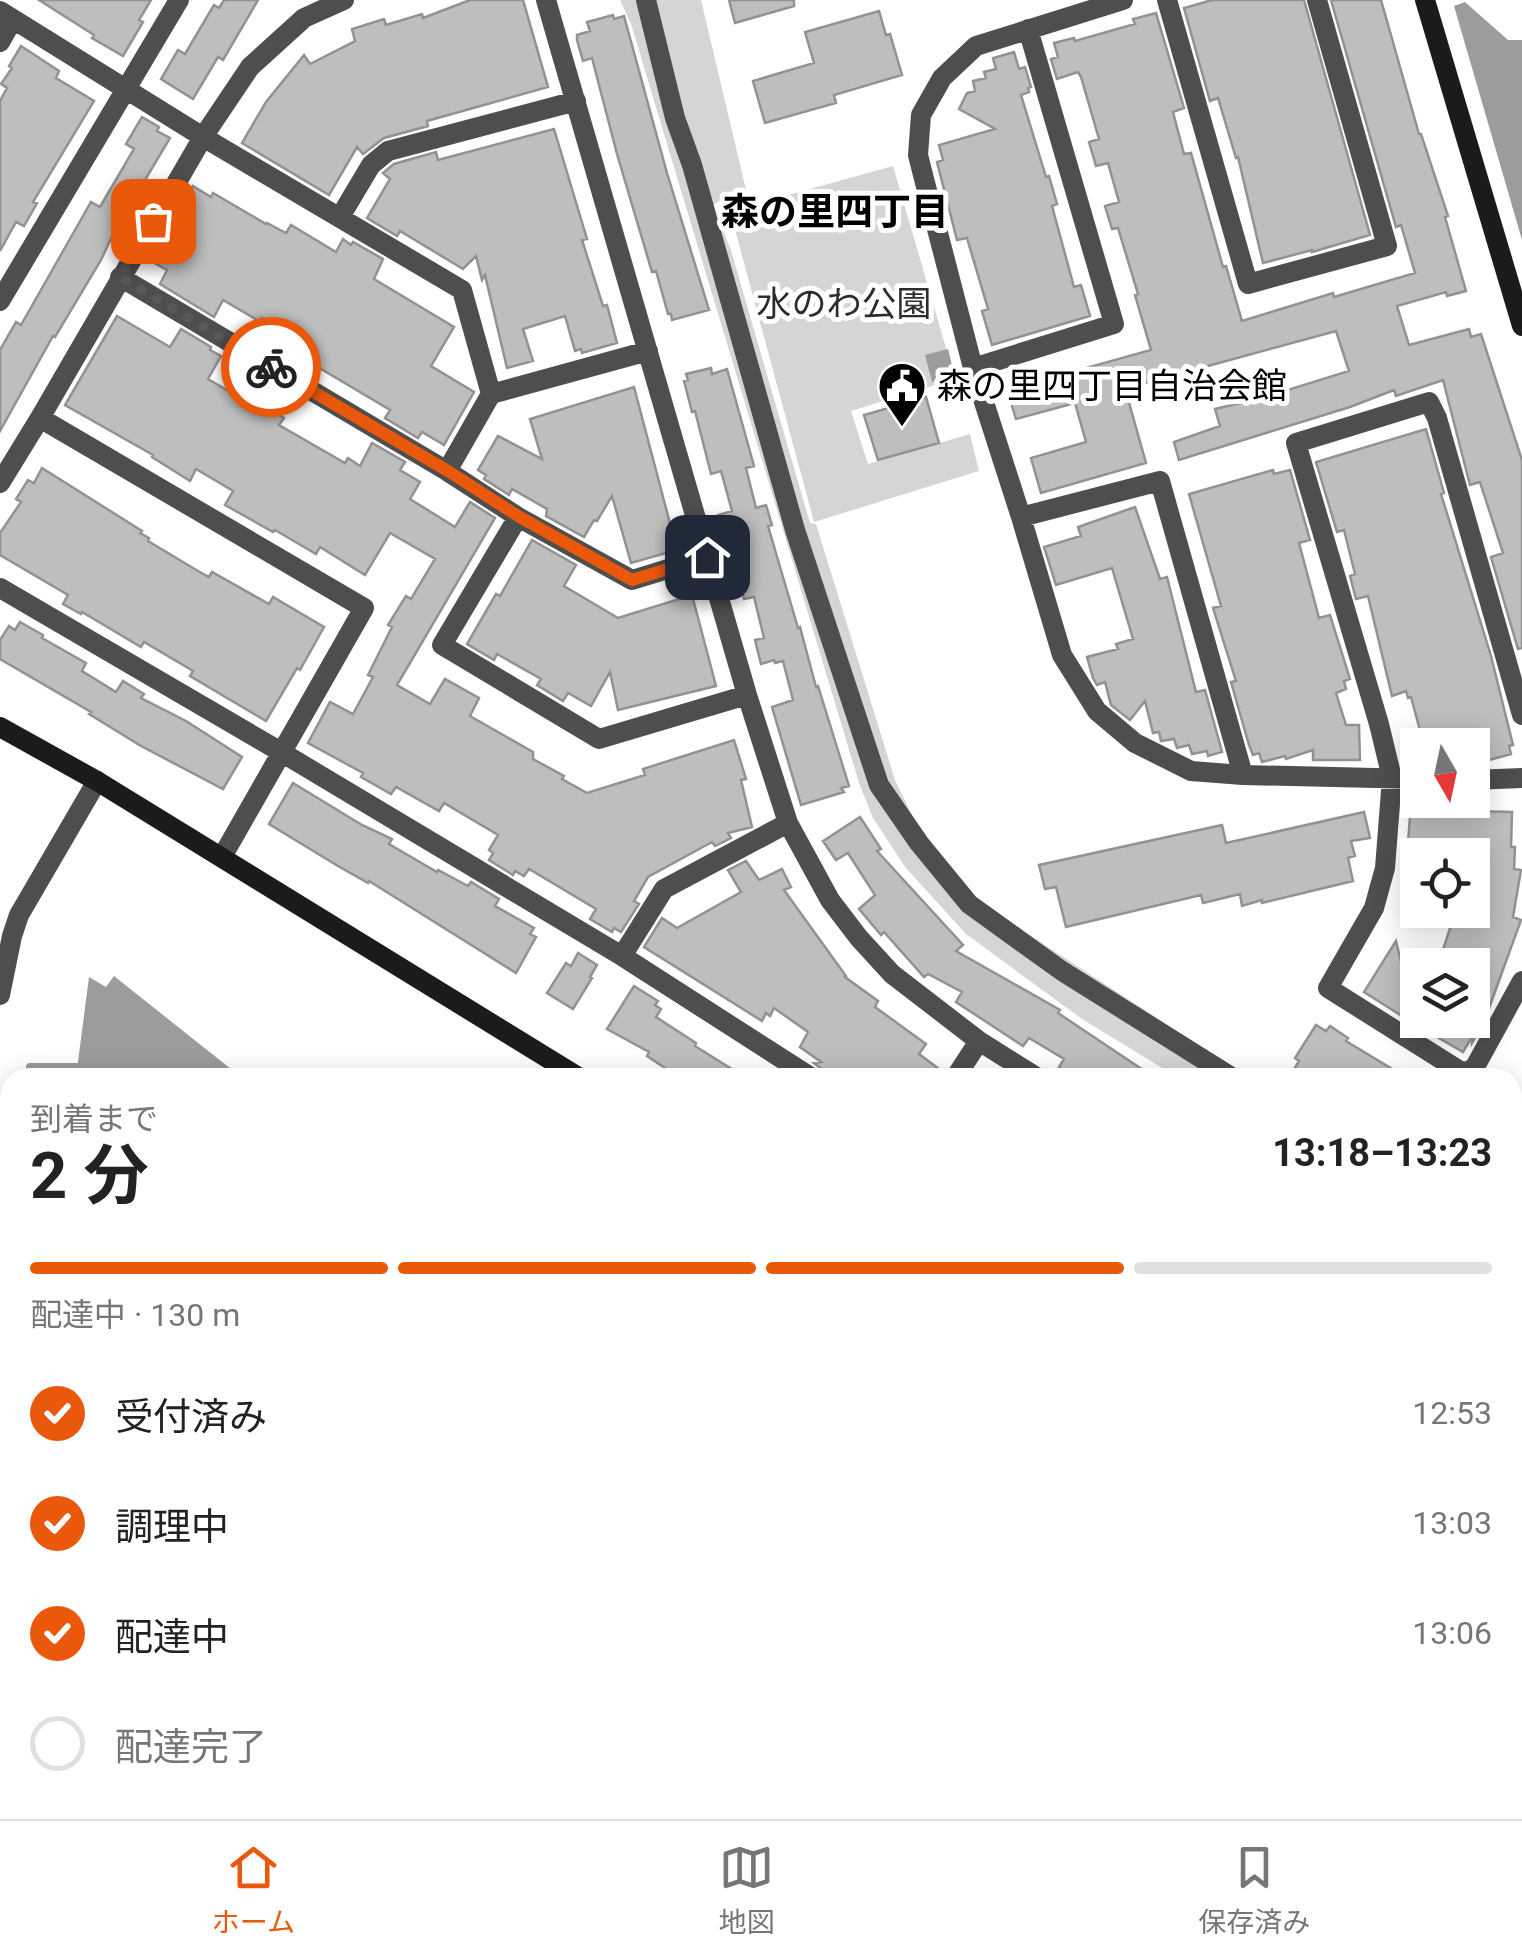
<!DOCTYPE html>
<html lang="ja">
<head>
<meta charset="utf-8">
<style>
  :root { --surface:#fff; --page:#f2f2f2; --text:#222; --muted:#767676; --line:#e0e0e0; --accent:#ea580c }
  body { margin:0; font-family:Roboto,"Noto Sans JP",sans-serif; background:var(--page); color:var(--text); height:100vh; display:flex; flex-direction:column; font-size:38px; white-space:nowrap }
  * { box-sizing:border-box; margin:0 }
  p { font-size:32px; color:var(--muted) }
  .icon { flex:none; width:55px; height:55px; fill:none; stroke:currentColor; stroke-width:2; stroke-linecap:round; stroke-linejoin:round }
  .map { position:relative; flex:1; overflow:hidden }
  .sheet { position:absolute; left:0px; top:1068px; width:1522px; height:752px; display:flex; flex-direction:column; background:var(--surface); border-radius:30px 30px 0 0; box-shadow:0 5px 25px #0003 }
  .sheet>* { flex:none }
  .needle { width:65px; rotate:171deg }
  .controls { position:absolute; left:1400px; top:728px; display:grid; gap:20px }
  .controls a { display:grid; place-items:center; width:90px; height:90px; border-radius:0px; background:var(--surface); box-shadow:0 5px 25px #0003; font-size:50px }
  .pin { position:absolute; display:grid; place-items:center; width:85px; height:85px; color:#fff; margin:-42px; border-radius:20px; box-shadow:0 5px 15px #0006 }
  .courier { position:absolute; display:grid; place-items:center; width:100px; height:100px; margin:-50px; border:8px solid #ea580c; border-radius:50%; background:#fff; color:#222; box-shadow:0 2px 12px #0007 }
  .headline em { font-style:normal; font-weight:700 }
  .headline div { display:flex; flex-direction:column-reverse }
  .headline { display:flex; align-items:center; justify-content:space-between; height:170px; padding:0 30px }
  h1 { font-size:65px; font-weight:700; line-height:75px }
  .bar { display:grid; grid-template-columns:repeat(4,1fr); gap:15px 10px; align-content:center; height:120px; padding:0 30px }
  .bar i { height:12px; border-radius:8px; background:var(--line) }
  .bar .active { background:var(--accent) }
  .bar p { grid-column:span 4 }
  ol { padding:0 30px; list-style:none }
  li { display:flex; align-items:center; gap:30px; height:110px }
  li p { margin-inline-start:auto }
  li .icon { padding:10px; border-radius:50%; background:var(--accent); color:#fff; stroke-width:4 }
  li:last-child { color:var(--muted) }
  li i { width:55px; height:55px; border:5px solid var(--line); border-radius:50% }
  .dock { display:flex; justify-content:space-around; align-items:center; height:140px; border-top:2px solid var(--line); background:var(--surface); font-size:28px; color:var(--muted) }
  .dock a { display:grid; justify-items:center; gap:5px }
  .dock .active { color:var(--accent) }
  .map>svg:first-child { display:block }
  .green { fill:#d5d5d5 }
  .water { fill:#9c9c9c }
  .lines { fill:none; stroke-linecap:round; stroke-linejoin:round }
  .stream { stroke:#9c9c9c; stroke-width:8 }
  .building { fill:#bebebe; stroke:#929292; stroke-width:2.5 }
  .street { stroke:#4e4e4e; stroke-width:20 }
  .secondary { stroke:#1b1b1b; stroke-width:20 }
  .done { stroke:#595959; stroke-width:10; stroke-dasharray:0 18 }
  .route { stroke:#ea580c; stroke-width:12 }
  .labels { text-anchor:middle; stroke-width:10; stroke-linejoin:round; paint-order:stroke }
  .park-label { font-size:35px; fill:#2c2c2c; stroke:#fff }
  .poi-label { font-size:35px; fill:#000; stroke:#fff; text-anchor:start }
  .neighbourhood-label { font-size:38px; font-weight:bold; fill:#000; stroke:#fff }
</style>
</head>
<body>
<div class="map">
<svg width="1522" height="1819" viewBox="0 0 1522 1819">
  <rect width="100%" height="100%" fill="#fff"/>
  <path class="green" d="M 620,0 L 701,0 L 747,194 L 718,202 L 712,206 L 730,247 L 810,523 L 816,524 L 895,780 L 922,836 L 970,893 L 994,912 L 1248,1077 L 1177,1077 L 1082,1019 L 966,934 L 905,867 L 873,818 L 859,783 L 631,24 Z
    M 893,166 L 955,379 L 851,411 L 868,464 L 970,434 L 979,471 L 814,522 L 730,211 Z
    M 127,1810 L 1219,1810 L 1221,1819 L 175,1819 L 151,1814 L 125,1816 Z"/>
  <path class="water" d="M 1465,2 L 1508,40 L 1522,40 L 1522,240 L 1454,6 Z
    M 948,349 L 955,377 L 932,382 L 925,355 Z
    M 114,976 L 241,1077 L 76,1077 L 89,977 L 106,987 Z"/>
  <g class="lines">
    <path class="stream" d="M 30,1067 L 77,1067"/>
  </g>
  <path class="building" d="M 39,0 L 151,0 L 139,20 L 143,22 L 123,56 L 92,38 L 94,35 Z
    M 224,0 L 258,0 L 223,60 L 218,57 L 193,99 L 161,79 L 178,50 L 185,54 L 214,5 L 219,8 Z
    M 470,0 L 523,0 L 548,87 L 427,121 L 428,126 L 384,138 L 363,154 L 357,147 L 329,195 L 242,143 L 266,102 L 304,55 L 310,64 L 355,41 L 352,29 L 384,19 L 386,25 L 422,14 L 423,18 Z
    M 729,0 L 794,0 L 794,6 L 735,23 Z
    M 1212,0 L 1304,0 L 1370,235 L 1312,252 L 1312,250 L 1263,263 L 1238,157 L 1236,158 L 1218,98 L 1210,101 L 1184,8 Z
    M 1331,0 L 1381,0 L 1419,134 L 1421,134 L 1448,216 L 1445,217 L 1466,291 L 1447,296 L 1446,292 L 1397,306 L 1409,345 L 1469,329 L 1471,337 L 1481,334 L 1522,460 L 1522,648 L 1518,649 L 1491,557 L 1503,553 L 1480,482 L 1470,485 L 1443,380 L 1396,396 L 1394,390 L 1350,407 L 1179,460 L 1174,442 L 1220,426 L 1215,409 L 1262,398 L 1349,371 L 1336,331 L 1131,387 L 1132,391 L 1126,392 L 1146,463 L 1041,493 L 1031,458 L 1086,442 L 1075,403 L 1016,419 L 1007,390 L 1151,350 L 1135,295 L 1138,294 L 1118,228 L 1112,229 L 1105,206 L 1119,202 L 1108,163 L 1096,166 L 1089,142 L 1099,139 L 1081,77 L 1078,72 L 1057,79 L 1051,59 L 1058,57 L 1054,43 L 1074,38 L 1075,41 L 1135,24 L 1133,19 L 1156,13 L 1184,108 L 1173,112 L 1184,154 L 1191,153 L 1223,267 L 1226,266 L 1242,321 L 1333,293 L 1334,297 L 1415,273 L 1401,225 L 1396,227 Z
    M 879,11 L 886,35 L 890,34 L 902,75 L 834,95 L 836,103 L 765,123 L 753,81 L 814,63 L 805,32 Z
    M 613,15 L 614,19 L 624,16 L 667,173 L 709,310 L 672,320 L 671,314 L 668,314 L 656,271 L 652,272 L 617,154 L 592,58 L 583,61 L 577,40 L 577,35 L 590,31 L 587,22 Z
    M 21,46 L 59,71 L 56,78 L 94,101 L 33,202 L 37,203 L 24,226 L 16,222 L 0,251 L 0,101 L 7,88 L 1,84 L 12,68 L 9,66 Z
    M 1014,52 L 1019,69 L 1025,67 L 1031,87 L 1028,88 L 1029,92 L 1021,95 L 1046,177 L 1049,176 L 1057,204 L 1052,206 L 1074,287 L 1081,285 L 1090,316 L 992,345 L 982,311 L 988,309 L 967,238 L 957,240 L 937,162 L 943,160 L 939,145 L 995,129 L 959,109 L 967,93 L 975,91 L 973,81 L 986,78 L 984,72 L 996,69 L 993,58 Z
    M 142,117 L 159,127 L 157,131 L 170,138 L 114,232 L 101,260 L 55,337 L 53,336 L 0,431 L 0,350 L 16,322 L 21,325 L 91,202 L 100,207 L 134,149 L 126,144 Z
    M 554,129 L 587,239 L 582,240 L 603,306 L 607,305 L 617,343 L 582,353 L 581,349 L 575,351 L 565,316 L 523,329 L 533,361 L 507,368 L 485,275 L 482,280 L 476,256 L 463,269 L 400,231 L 397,236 L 367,218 L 390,179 L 383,173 L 394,164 L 436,152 L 438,160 Z
    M 193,186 L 211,197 L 213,193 L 266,224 L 267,223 L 286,233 L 291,225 L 336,252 L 343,239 L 351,245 L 353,242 L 383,259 L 374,279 L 454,327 L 431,366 L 474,392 L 444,445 L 422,432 L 418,438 L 385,418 L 390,410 L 296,354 L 303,342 L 261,318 L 259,321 L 223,300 L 214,317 L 160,284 L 167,270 L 156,264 L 164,250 L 161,248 L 181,215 L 177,213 Z
    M 117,316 L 170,347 L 181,329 L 211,347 L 210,350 L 221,356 L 208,379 L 244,400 L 246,396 L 284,418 L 279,425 L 345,463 L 348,458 L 360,466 L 372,443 L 405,462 L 400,470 L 420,482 L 410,499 L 455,527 L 470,502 L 495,518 L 397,685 L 430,704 L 445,679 L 479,698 L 470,716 L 533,752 L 533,759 L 564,776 L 562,779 L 587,793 L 645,775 L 643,769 L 734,740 L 746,779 L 741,780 L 752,827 L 728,833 L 731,838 L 715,846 L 712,842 L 648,877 L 634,901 L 639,904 L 621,932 L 614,928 L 612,932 L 590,919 L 596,909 L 529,869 L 524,876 L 515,871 L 513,875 L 489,860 L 493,853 L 489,850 L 498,835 L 444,803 L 439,811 L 396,787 L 391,794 L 361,777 L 363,773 L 308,743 L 330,702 L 353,714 L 373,677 L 368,675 L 392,627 L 388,625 L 406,596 L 411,599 L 435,559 L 390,533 L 365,575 L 320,547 L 316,554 L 275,530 L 273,532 L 225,505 L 233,491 L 196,469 L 190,481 L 152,457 L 153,455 L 65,405 Z
    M 711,368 L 712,374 L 727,369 L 754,466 L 746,468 L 756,508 L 766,505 L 772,525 L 768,526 L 798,628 L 800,627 L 816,687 L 818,686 L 849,786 L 841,788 L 844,792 L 801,805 L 772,707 L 793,700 L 783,661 L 775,663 L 774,660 L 761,664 L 755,640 L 764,638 L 754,597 L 744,599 L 718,515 L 732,511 L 721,471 L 711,474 L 695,411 L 692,412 L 684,381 L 688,380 L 686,374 Z
    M 634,387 L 677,550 L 631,563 L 612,496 L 597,521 L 594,520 L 584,537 L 546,516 L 547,509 L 512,489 L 509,495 L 484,479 L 486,475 L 478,470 L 498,436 L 542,459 L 530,419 Z
    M 926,397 L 939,443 L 878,460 L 864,415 Z
    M 1426,429 L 1444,493 L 1441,494 L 1491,656 L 1513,745 L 1509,746 L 1511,754 L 1478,763 L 1477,760 L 1472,761 L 1472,745 L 1424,745 L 1411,697 L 1408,698 L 1406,691 L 1392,696 L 1368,596 L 1356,599 L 1350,576 L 1355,574 L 1344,530 L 1337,532 L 1316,462 Z
    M 42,468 L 142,531 L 140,533 L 149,538 L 148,541 L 198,571 L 209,577 L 212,572 L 269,604 L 273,597 L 324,627 L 300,670 L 297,668 L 266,721 L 190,676 L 193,671 L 144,642 L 141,647 L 82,612 L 81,614 L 63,604 L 68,595 L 0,555 L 0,533 L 21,502 L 16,499 L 28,480 L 34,483 Z
    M 1273,470 L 1274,474 L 1290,470 L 1310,540 L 1299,543 L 1319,618 L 1330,615 L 1350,679 L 1344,681 L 1346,689 L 1336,693 L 1346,725 L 1359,725 L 1360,760 L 1313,760 L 1313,750 L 1286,759 L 1285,756 L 1262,762 L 1259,753 L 1253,755 L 1249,745 L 1231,682 L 1236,681 L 1213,608 L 1221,606 L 1189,494 Z
    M 1135,507 L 1160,579 L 1167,577 L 1196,692 L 1205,690 L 1222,752 L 1208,756 L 1207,751 L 1192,754 L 1189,745 L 1177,748 L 1174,739 L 1161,741 L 1159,732 L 1153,733 L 1145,701 L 1130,720 L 1111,705 L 1105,682 L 1097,685 L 1093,678 L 1087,657 L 1118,649 L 1116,644 L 1133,639 L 1112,568 L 1056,585 L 1044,547 L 1081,536 L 1078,527 Z
    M 532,540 L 576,565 L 564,586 L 618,618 L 692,595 L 716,686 L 618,710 L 610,672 L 591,706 L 568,693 L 563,701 L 537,685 L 541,679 L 497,654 L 494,660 L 467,644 L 496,594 L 500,596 Z
    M 20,622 L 43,635 L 42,638 L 86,663 L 82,671 L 116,692 L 123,681 L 144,694 L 141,698 L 186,721 L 242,757 L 223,789 L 141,746 L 89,714 L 91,712 L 0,659 L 0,640 L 9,626 L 15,630 Z
    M 293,783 L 362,825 L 392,839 L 389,844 L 437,872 L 438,870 L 468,886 L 471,882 L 499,899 L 495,906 L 534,928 L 530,934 L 536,937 L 516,973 L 369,881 L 368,883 L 338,866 L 269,824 Z
    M 1411,803 L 1432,803 L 1432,810 L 1512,812 L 1511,847 L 1515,847 L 1514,869 L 1521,870 L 1513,917 L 1521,920 L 1484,1022 L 1472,1043 L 1472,1037 L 1463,1052 L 1408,1020 L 1472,1020 L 1472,965 L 1438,965 L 1456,910 L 1472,910 L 1472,852 L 1421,849 L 1422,844 L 1408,843 Z
    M 1364,812 L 1370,838 L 1351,841 L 1355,856 L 1348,858 L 1353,881 L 1262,903 L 1262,900 L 1242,906 L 1240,894 L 1203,903 L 1201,895 L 1066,927 L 1056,887 L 1045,889 L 1039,865 L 1222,825 L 1226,843 Z
    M 860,817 L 881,849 L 877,851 L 963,945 L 956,951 L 1060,1010 L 1058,1013 L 1155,1078 L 1074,1078 L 1059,1067 L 1064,1059 L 1029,1038 L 1023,1046 L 956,1002 L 962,992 L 928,974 L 924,977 L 884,932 L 881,935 L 859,909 L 875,895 L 848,853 L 836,860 L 823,841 Z
    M 746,861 L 759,880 L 782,869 L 791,887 L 784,890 L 846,976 L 845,977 L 878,1001 L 875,1007 L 926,1044 L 919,1054 L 943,1072 L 941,1078 L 826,1078 L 824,1071 L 814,1063 L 821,1062 L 800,1047 L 808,1032 L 774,1008 L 770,1016 L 766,1013 L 762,1021 L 644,947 L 662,918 L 677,928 L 741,892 L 728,870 Z
    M 1396,941 L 1403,970 L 1418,969 L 1418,991 L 1402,1016 L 1364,992 Z
    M 578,953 L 597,965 L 590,977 L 592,978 L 573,1009 L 547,993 L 566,963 L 571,966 Z
    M 634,986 L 658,1001 L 655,1005 L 661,1009 L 656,1017 L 696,1043 L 695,1046 L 746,1078 L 680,1078 L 647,1056 L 649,1052 L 607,1029 Z
    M 1316,1025 L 1326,1031 L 1330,1026 L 1348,1038 L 1346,1041 L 1407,1078 L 1289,1078 L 1299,1061 L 1295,1058 Z"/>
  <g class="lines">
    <path class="street" d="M 546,0 L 747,695 L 788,823 L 830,900 L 859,938 L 892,974 L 979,1041 L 955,1078
      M 646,0 L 675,118 L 692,165 L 795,530 L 879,785 L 919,843 L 969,904 L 1062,971 L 1233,1078
      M 1123,0 L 976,46 L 942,78 L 921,115 L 918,155 L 923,175 L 973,368 L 1021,517 L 1062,655 L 1097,711 L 1135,743 L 1191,771 L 1243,775 L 1418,779
      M 1167,0 L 1248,284 L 1387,246 L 1317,0
      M 0,11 L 203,137 L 462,290 L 491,394 L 447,471
      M 0,42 L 13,19
      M 340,217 L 371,165 L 388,151 L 576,101
      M 120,277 L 447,471 L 518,517 L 632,580 L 707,557
      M 0,301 L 179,0
      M 973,368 L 1114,324 L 1028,29
      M 491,394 L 648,351
      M 0,483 L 40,418
      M 518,517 L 442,645 L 599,739 L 747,695
      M 1021,517 L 1160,481 L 1243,775
      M 0,588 L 281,752 L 622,956 L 812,1078
      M 1522,715 L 1437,418 L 1429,402 L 1296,443 L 1379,724 L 1392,778 L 1385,868 L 1374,908 L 1328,988 L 1460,1071 L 1469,1072 L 1476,1065 L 1522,981
      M 1472,780 L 1522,778
      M 222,857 L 364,608 L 40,418 L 203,137 L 250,67 L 304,18 L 344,0
      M 622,956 L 664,889 L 788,823
      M 0,995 L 12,936 L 19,915 L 97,781
      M 979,1041 L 1038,1078
      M 0,1149 L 10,1171
      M 1512,1315 L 1522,1328
      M 1512,1461 L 1522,1477
      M 1512,1683 L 1522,1699
      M 102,1819 L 106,1810"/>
    <path class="secondary" d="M 1425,0 L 1522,326
      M 0,727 L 97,781 L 580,1078
      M 1512,1186 L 1522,1174
      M 1447,1810 L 1451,1819"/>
  </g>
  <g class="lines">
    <path class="done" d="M 153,221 L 120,277 L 271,367"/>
    <path class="route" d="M 271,367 L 448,471 L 518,516 L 632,580 L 707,557"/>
  </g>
  <defs>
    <g id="civic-pin" transform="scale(2.5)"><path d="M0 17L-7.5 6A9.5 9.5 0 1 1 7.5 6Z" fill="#000" stroke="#fff"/><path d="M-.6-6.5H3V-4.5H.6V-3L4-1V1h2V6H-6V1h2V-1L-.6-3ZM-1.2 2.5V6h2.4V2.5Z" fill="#fff"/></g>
  </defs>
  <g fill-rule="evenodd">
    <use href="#civic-pin" x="902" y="386"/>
  </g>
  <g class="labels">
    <g class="park-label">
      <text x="844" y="316">水のわ公園</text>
    </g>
    <g class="poi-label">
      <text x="937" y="398">森の里四丁目自治会館</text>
    </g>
    <g class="neighbourhood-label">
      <text x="835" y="225">森の里四丁目</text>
    </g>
  </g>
</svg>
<div class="controls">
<a><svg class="needle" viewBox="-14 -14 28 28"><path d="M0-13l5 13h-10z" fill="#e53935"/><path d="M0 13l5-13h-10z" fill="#767676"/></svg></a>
<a><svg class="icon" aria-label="locate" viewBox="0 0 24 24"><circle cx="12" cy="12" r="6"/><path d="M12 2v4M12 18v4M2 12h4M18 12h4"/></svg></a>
<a><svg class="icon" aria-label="layers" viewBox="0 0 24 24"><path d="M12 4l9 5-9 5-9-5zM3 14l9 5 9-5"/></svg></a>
</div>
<div class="pin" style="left:153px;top:221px;background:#ea580c"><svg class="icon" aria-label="bag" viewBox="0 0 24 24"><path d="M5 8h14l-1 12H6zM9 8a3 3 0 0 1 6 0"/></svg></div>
<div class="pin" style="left:707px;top:557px;background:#1f2937"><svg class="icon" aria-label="home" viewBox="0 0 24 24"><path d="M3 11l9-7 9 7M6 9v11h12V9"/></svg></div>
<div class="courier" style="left:271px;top:367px"><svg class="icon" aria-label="bike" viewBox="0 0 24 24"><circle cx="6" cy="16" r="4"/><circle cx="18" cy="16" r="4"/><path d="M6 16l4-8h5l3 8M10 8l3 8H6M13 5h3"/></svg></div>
<section class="sheet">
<div class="headline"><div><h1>2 分</h1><p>到着まで</p></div><em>13:18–13:23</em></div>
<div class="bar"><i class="active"></i><i class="active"></i><i class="active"></i><i></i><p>配達中 · 130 m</p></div>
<ol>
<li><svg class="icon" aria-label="check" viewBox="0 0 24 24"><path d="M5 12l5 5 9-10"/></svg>受付済み<p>12:53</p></li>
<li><svg class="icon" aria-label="check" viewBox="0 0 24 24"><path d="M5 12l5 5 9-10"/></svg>調理中<p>13:03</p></li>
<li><svg class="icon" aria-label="check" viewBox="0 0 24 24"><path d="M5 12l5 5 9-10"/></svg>配達中<p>13:06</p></li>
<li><i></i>配達完了</li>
</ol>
</section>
</div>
<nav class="dock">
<a class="active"><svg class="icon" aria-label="home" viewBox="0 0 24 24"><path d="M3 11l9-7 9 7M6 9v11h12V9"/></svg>ホーム</a>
<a><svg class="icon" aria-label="map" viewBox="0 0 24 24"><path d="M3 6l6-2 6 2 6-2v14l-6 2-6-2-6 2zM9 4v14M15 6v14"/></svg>地図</a>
<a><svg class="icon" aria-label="saved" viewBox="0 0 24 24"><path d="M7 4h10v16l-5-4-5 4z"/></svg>保存済み</a>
</nav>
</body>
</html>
